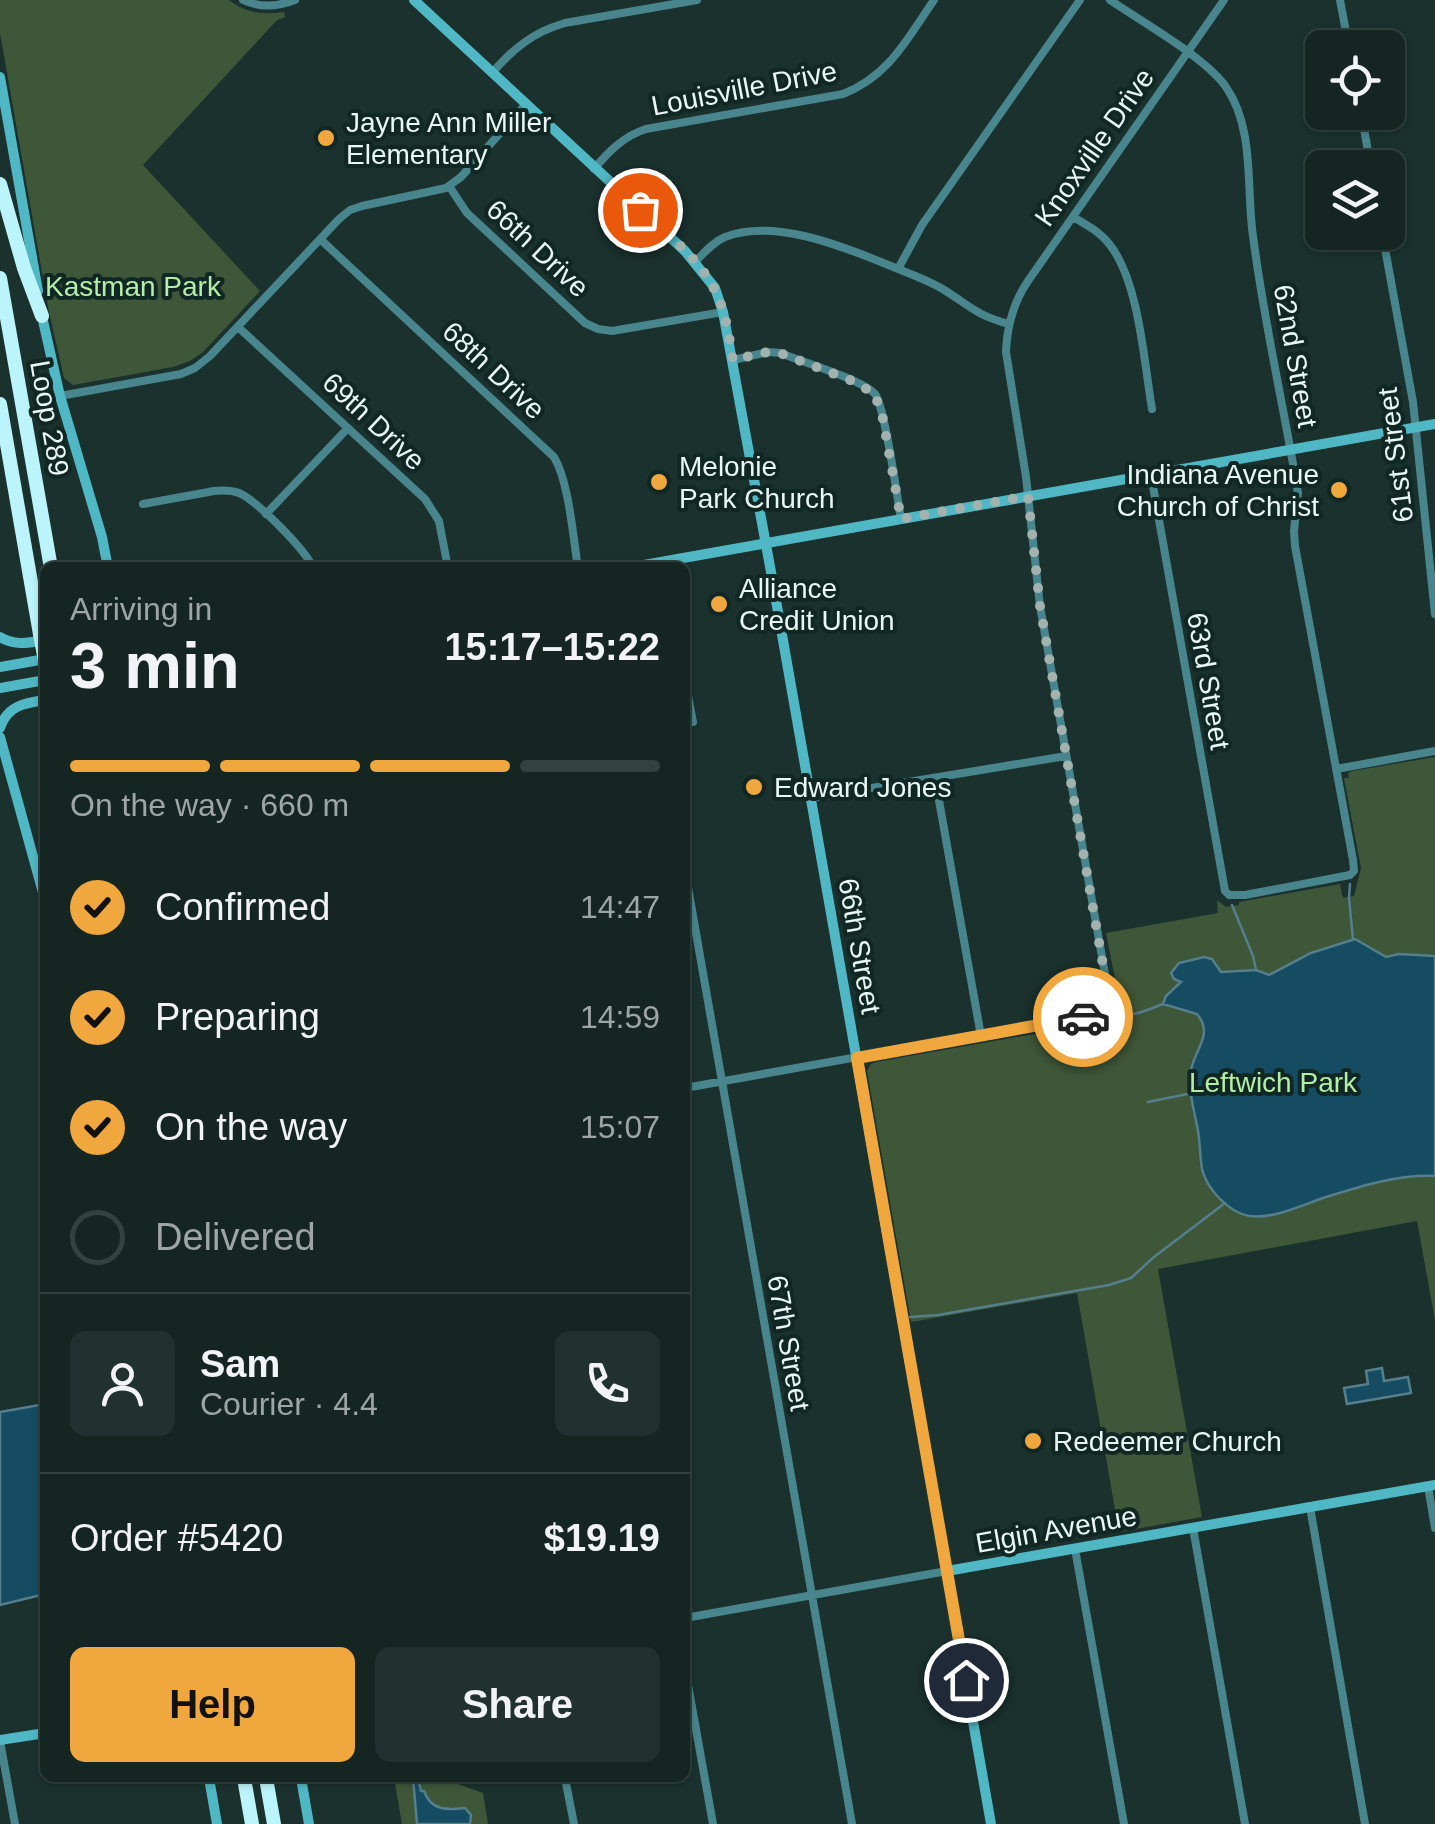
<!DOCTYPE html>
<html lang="en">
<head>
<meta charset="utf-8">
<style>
  :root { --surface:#142522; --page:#21312f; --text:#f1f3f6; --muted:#9da5a5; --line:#334240; --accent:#efa73e }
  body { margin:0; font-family:Helvetica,sans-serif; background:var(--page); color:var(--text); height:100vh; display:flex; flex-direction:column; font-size:38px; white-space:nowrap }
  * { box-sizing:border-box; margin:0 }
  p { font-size:32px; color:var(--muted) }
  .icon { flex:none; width:55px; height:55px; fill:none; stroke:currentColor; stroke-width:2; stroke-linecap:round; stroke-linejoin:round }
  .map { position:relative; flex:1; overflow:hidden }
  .sheet { position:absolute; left:40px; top:562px; width:650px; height:1220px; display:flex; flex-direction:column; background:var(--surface); border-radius:15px; box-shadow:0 2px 8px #0004,0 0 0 2px var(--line) }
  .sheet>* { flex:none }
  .fabs { position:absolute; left:1305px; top:30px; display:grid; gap:20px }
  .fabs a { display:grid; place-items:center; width:100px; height:100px; border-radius:15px; background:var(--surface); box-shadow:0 2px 8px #0004,0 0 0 2px var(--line); font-size:50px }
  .pin { position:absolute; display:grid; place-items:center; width:85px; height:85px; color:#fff; margin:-42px; border:5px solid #fff; border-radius:50%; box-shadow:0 2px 10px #0007 }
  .courier { position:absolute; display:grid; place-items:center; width:100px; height:100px; margin:-50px; border:8px solid #efa73e; border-radius:50%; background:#fff; color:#222; box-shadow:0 2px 12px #0007 }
  .head em { font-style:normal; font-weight:600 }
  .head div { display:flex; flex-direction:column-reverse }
  .head { display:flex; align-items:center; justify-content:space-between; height:170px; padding:0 30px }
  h1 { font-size:65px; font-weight:600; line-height:75px }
  .bar { display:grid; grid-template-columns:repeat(4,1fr); gap:15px 10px; align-content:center; height:120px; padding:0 30px }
  .bar i { height:12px; border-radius:8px; background:var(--line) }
  .bar .active { background:var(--accent) }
  .bar p { grid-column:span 4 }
  .line { display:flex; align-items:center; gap:25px; padding:0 30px; border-top:2px solid var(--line) }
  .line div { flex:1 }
  .round { display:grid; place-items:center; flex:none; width:105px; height:105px; border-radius:15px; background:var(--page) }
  ol { padding:0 30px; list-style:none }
  li { display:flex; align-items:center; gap:30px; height:110px }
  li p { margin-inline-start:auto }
  li .icon { padding:10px; border-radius:50%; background:var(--accent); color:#111; stroke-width:4 }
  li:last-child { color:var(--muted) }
  li i { width:55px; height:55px; border:5px solid var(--line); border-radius:50% }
  .button { display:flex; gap:20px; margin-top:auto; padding:20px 30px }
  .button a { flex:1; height:115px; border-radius:15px; background:var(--accent); color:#111; font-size:40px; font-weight:600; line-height:115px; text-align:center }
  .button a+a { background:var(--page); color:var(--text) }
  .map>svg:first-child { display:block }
  .green { fill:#3f5739 }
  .water { fill:#154c61; stroke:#557f8d; stroke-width:2.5 }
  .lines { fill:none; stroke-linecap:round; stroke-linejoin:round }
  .stream { stroke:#557f8d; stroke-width:2.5 }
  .street { stroke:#48858d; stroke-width:8 }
  .secondary { stroke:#50b8c4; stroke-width:10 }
  .highway { stroke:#bcf4fb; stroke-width:14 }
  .highway-bridge { stroke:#bcf4fb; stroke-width:14 }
  .done { stroke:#a1b2af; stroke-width:10; stroke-dasharray:0 18 }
  .route { stroke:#efa73e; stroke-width:12 }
  .poi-dot { fill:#efa73e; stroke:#102724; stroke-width:4 }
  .labels { text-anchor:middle; stroke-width:8; stroke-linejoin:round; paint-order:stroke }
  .street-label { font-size:28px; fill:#e9f7f5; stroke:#102724 }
  .poi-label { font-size:28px; fill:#e9f7f5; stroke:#102724; text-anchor:start }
  .park-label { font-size:28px; fill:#b4eda5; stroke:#102724 }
</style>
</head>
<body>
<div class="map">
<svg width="1435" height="1824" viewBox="0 0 1435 1824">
  <rect width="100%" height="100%" fill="#1a312e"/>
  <path class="green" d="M 0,0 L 229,0 C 246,13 263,15 284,12 L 285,17 L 277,20 L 143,165 L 260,291 L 203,352 L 190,361 L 173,367 L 73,385 L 64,378 L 49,312 L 0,33 Z
    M 1435,757 L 1435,1320 L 1417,1221 L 1158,1269 L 1202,1517 L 1119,1532 L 1077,1293 L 911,1322 L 867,1071 L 871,1064 L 876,1062 L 1124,1018 L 1125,1012 L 1119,1009 L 1117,989 L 1106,933 L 1218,913 L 1217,900 L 1226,907 L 1239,905 L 1239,902 L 1340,884 L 1343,898 L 1354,896 L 1361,868 L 1344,778 L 1349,778 L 1348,773 L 1352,771 Z
    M 394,1778 L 449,1778 L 452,1782 L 483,1793 L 488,1824 L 402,1824 Z"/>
  <path class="water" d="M 1355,939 L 1386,957 L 1399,954 L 1435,956 L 1435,1176 C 1398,1174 1358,1187 1323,1198 C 1300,1206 1274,1219 1249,1216 C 1228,1212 1207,1189 1202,1169 C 1200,1156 1200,1143 1198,1131 C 1195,1114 1189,1095 1190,1078 C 1190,1052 1216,1037 1197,1014 L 1163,1004 L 1166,996 L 1181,982 L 1174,979 L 1171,973 L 1179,963 L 1204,957 L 1212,959 L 1221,972 L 1256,970 L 1269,975 L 1311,953 Z
    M 1382,1368 L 1384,1381 L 1408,1377 L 1411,1393 L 1347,1404 L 1344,1388 L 1368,1384 L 1366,1371 Z
    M 45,1404 L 45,1594 L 0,1605 L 0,1412 Z
    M 413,1778 L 418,1778 L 421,1791 L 424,1791 C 431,1811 447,1810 465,1808 L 471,1815 L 470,1824 L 417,1824 Z"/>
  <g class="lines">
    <path class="stream" d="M 1350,884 L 1349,898 L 1353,940
      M 1232,905 L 1253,956 L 1256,970
      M 1111,1012 C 1127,1020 1147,1010 1163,1004
      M 1148,1102 L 1192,1093
      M 910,1317 L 938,1315 L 1109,1285 L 1131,1278 L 1154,1257 L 1225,1203"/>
    <path class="street" d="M 243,0 C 260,8 277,7 295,0
      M 1110,0 C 1142,22 1205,57 1226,87 C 1255,129 1246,188 1253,236 C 1264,323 1284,407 1298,493 L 1294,531 L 1295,546 L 1353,860 L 1354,871 L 1350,875 L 1245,895 L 1229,895 L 1225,891 L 1151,475
      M 1340,0 L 1349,48
      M 492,73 C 513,49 533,32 565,23 L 697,0
      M 1361,112 L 1371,168
      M 594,169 C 609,151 624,136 646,129 L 843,94 C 889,76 907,39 934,0
      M 449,186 L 467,213 L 585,323 L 598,329 L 612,331 L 723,312
      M 1073,217 C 1087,225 1100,232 1110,245 C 1139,282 1144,362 1152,409
      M 1382,232 L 1413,402 L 1435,614
      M 320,239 L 554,457 C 569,482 573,537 578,568
      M 695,262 C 704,253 713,242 725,237 C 776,218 844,247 891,266 C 907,273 925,279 941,288 C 969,305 975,315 1009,324
      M 898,269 L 922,225 L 1080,0
      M 238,327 L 425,499 L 439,521 L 448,568
      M 733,360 L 768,352 L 780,353 C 800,361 863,380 875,394 C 885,407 897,497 901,519
      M 60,396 L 181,374 L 195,368 L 210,356 L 339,219 L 350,210 L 362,206 L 446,188 L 461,177 L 526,104
      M 143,504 L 214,491 C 223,490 231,490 239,493 C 256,500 306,550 313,568
      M 266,514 L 348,428
      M 685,680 L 693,722
      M 1336,769 L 1435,751
      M 935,778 L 981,1036
      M 811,798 L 1066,756
      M 685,870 L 852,1824
      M 685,1088 L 1103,1013 L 1108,1010 L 1108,991 L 1040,606 L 1026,477 L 1006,352 C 1007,326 1013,303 1028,281 L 1224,0
      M 1428,1486 L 1435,1528
      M 1310,1507 L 1365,1824
      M 1193,1528 L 1245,1824
      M 1075,1549 L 1124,1824
      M 685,1618 L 947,1571
      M 685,1668 L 713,1824
      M 0,1741 L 15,1824
      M 565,1778 L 574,1824"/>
    <path class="secondary" d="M 414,0 L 685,251 L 715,288 L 723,312 L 771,572 L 991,1824
      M 0,77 L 38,291
      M 41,312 L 60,396 L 102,537 L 108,568
      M 627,568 L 1435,424
      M 0,637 C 15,646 28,643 45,640
      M 0,667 L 45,659
      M 0,688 L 45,680
      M 0,728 C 7,706 24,703 45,700
      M 0,737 L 45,900
      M 947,1571 L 1435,1485
      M 0,1740 L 45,1733
      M 209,1778 L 217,1824
      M 301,1778 L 309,1824"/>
    <path class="highway" d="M 0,184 L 24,268 L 42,316
      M 0,278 L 51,568
      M 0,404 L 40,634
      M 244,1778 L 252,1824
      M 266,1778 L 274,1824"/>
    <path class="highway-bridge" d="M 40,634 L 45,661"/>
  </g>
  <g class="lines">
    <path class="done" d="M 640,210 C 666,234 700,258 715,291 C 726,312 729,336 733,360 L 768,352 L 780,353 L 850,380 L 874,393 L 882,414 L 901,519 L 1028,496 L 1040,606 L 1110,1005 L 1108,1010 L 1083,1017"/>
    <path class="route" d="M 966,1680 L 857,1058 L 1083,1017"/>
  </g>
  <g class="poi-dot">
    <circle cx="326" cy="138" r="10"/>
    <circle cx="659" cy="482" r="10"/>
    <circle cx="1339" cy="490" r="10"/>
    <circle cx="719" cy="604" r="10"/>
    <circle cx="754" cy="787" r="10"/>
    <circle cx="1033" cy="1441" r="10"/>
  </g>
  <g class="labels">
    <g class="street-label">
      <text transform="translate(744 88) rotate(-11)" y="10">Louisville Drive</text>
      <text transform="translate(1094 147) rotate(-55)" y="10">Knoxville Drive</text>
      <text transform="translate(538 248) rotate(43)" y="10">66th Drive</text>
      <text transform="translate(1296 356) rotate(80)" y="10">62nd Street</text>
      <text transform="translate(494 370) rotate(43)" y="10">68th Drive</text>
      <text transform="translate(50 418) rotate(80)" y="10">Loop 289</text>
      <text transform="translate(374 421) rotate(43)" y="10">69th Drive</text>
      <text transform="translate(1395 455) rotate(-97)" y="10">61st Street</text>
      <text transform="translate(1209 681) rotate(80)" y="10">63rd Street</text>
      <text transform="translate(860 946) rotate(80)" y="10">66th Street</text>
      <text transform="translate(789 1343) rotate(80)" y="10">67th Street</text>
      <text transform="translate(1056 1529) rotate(-10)" y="10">Elgin Avenue</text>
    </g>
    <g class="poi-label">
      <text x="346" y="132">Jayne Ann Miller<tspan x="346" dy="32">Elementary</tspan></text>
      <text x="679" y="476">Melonie<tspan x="679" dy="32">Park Church</tspan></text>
      <text x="1319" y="484" text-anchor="end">Indiana Avenue<tspan x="1319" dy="32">Church of Christ</tspan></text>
      <text x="739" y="598">Alliance<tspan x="739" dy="32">Credit Union</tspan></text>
      <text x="774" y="797">Edward Jones</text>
      <text x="1053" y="1451">Redeemer Church</text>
    </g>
    <g class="park-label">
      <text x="133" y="296">Kastman Park</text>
      <text x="1273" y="1092">Leftwich Park</text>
    </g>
  </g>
</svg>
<div class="fabs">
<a><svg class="icon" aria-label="locate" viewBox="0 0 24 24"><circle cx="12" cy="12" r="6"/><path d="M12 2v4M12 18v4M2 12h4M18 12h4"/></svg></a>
<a><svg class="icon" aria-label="layers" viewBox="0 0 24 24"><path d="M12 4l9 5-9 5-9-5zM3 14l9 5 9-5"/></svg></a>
</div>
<div class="pin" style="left:640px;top:210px;background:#ea580c"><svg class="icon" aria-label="bag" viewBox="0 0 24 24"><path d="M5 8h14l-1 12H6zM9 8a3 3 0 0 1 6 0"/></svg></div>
<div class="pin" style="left:966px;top:1680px;background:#1f2937"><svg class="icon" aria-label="home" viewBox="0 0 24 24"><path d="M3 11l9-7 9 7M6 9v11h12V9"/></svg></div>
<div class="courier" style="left:1083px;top:1017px"><svg class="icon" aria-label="car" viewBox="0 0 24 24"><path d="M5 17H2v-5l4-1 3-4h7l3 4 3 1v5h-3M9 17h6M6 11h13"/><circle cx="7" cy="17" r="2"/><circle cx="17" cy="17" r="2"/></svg></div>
<section class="sheet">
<div class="head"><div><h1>3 min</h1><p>Arriving in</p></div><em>15:17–15:22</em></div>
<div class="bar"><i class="active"></i><i class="active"></i><i class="active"></i><i></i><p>On the way · 660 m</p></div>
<ol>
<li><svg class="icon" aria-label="check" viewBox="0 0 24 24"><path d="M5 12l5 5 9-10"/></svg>Confirmed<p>14:47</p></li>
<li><svg class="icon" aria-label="check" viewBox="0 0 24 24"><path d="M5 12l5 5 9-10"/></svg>Preparing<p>14:59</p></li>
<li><svg class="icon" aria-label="check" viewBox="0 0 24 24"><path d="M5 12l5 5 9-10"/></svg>On the way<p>15:07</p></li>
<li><i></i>Delivered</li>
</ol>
<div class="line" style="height:180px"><a class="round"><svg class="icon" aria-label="person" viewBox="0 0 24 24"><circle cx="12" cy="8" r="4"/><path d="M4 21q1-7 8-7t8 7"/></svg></a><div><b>Sam</b><p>Courier · 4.4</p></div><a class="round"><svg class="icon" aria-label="phone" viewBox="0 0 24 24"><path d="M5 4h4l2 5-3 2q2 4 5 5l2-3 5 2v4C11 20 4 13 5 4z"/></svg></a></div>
<div class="line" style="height:130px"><div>Order #5420</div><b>$19.19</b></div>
<div class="button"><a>Help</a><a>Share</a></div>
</section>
</div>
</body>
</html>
